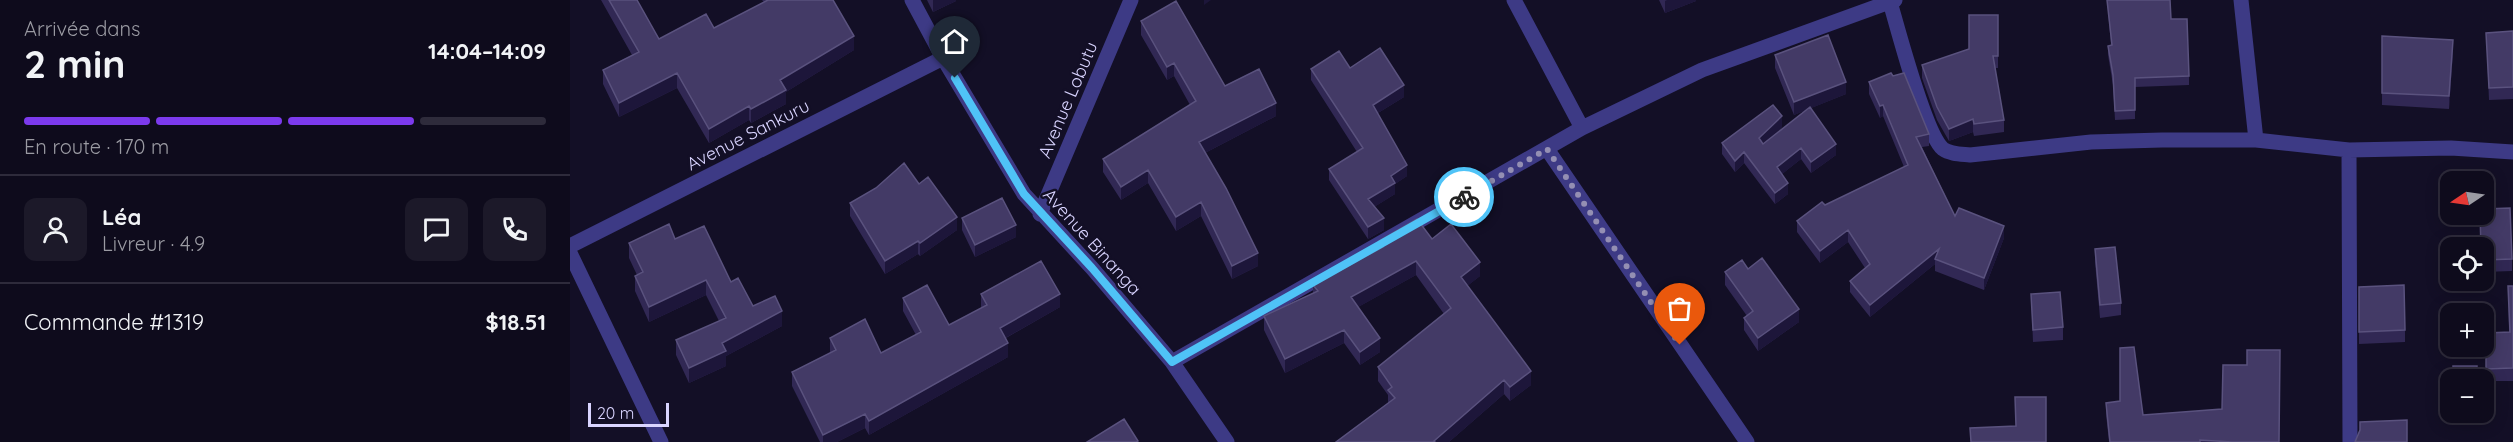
<!DOCTYPE html>
<html lang="fr">
<head>
<meta charset="utf-8">
<style>
  :root { --surface:#0e0b1c; --page:#1c1929; --text:#f1f3f6; --muted:#9b9ba3; --line:#2e2b3b; --accent:#7c3aed }
  body { margin:0; font-family:Quicksand,sans-serif; background:var(--page); color:var(--text); height:100vh; display:flex; flex-direction:column; font-size:22px; white-space:nowrap }
  * { box-sizing:border-box; margin:0 }
  p { font-size:20px; color:var(--muted) }
  .icon { flex:none; width:33px; height:33px; fill:none; stroke:currentColor; stroke-width:2; stroke-linecap:round; stroke-linejoin:round }
  .map { position:relative; flex:1; overflow:hidden }
  .side { display:flex; flex-direction:column; background:var(--surface); width:570px }
  .side>* { flex:none }
  .needle { width:39px; rotate:257deg }
  .fabs { position:absolute; left:1870px; top:171px; display:grid; gap:12px }
  .fabs a { display:grid; place-items:center; width:54px; height:54px; border-radius:12px; background:var(--surface); box-shadow:0 3px 15px #0003,0 0 0 2px var(--line); font-size:30px }
  .scale { position:absolute; left:18px; bottom:15px; width:81px; box-sizing:border-box; padding-left:6px; border:3px solid #d9d4ff; border-top:0; font-size:16px; line-height:21px; white-space:nowrap; color:#d9d4ff; -webkit-text-stroke:4px #130f26; paint-order:stroke }
  .pin { position:absolute; display:grid; place-items:center; width:51px; height:51px; color:#fff; margin:-62px -26px; border-radius:50% 50% 50% 0; rotate:-45deg; box-shadow:0 0 6px #0007 }
  .pin .icon { rotate:45deg }
  .courier { position:absolute; display:grid; place-items:center; width:60px; height:60px; margin:-30px; border:4px solid #4fc3f7; border-radius:50%; background:#fff; color:#222; box-shadow:0 2px 8px #0007 }
  .head em { font-style:normal; font-weight:700 }
  .head div { display:flex; flex-direction:column-reverse }
  .head { display:flex; align-items:center; justify-content:space-between; height:102px; padding:0 24px }
  h1 { font-size:39px; font-weight:700; line-height:45px }
  .bar { display:grid; grid-template-columns:repeat(4,1fr); gap:9px 6px; align-content:center; height:72px; padding:0 24px }
  .bar i { height:8px; border-radius:4px; background:var(--line) }
  .bar .on { background:var(--accent) }
  .bar p { grid-column:span 4 }
  .line { display:flex; align-items:center; gap:15px; padding:0 24px; border-top:2px solid var(--line) }
  .line div { flex:1 }
  .round { display:grid; place-items:center; flex:none; width:63px; height:63px; border-radius:12px; background:var(--page) }
  main { display:flex; flex:1; min-height:0 }
  .map>svg:first-child { display:block }
  .lines { fill:none; stroke-linecap:round; stroke-linejoin:round }
  .minor { stroke:#3d3a85; stroke-width:15 }
  .wall { fill:#312854 }
  .shaded-wall { fill:#1d163a }
  .building { fill:#433a66; stroke:#5a527e; stroke-width:1.5 }
  .done { stroke:#948fb3; stroke-width:6; stroke-dasharray:0 10.8 }
  .route { stroke:#4fc3f7; stroke-width:8 }
  .labels { text-anchor:middle; stroke-width:5; stroke-linejoin:round; paint-order:stroke }
  .street-label { font-size:18px; fill:#d9d4ff; stroke:#130f26 }
</style>
</head>
<body>
<main>
<section class="side">
<div class="head"><div><h1>2 min</h1><p>Arrivée dans</p></div><em>14:04–14:09</em></div>
<div class="bar"><i class="on"></i><i class="on"></i><i class="on"></i><i></i><p>En route · 170 m</p></div>
<div class="line" style="height:108px"><a class="round"><svg class="icon" aria-label="person" viewBox="0 0 24 24"><circle cx="12" cy="8" r="4"/><path d="M4 21q1-7 8-7t8 7"/></svg></a><div><b>Léa</b><p>Livreur · 4.9</p></div><a class="round"><svg class="icon" aria-label="chat" viewBox="0 0 24 24"><path d="M4 5h16v11H9l-5 4z"/></svg></a><a class="round"><svg class="icon" aria-label="phone" viewBox="0 0 24 24"><path d="M5 4h4l2 5-3 2q2 4 5 5l2-3 5 2v4C11 20 4 13 5 4z"/></svg></a></div>
<div class="line" style="height:78px"><div>Commande #1319</div><b>$18.51</b></div>
</section>
<div class="map">
<svg width="1943" height="442" viewBox="0 0 1943 442">
  <rect width="100%" height="100%" fill="#130f26"/>
  <g class="lines">
    <path class="minor" d="M 342,0 L 373,58 L 454,194 L 522,268 L 602,362 L 657,442
      M 944,0 L 1012,128
      M 1671,0 L 1686,140
      M 1320,2 C 1328,29 1355,134 1373,149 C 1380,154 1391,154 1400,155 L 1521,142 L 1592,140 L 1686,140 L 1779,150 L 1881,148 L 1943,152
      M 977,149 L 1177,442
      M 1779,150 L 1780,442
      M 470,214 L 561,0
      M 0,246 L 373,58
      M 0,253 L 91,442
      M 602,362 L 1012,128 L 1132,70 L 1325,0"/>
  </g>
  <path class="wall" d="M 31,0 L 67,0 L 89,39 L 144,28 L 194,2 L 192,0 L 263,0 L 284,50 L 216,92 L 216,104 L 181,123 L 179,120 L 139,143 L 107,88 L 49,117 L 33,84 L 33,70 L 62,55 Z
    M 357,0 L 386,0 L 386,1 L 363,12 Z
    M 1089,0 L 1126,0 L 1126,1 L 1095,13 Z
    M 1537,0 L 1600,0 L 1601,19 L 1619,76 L 1619,85 L 1565,87 L 1565,119 L 1545,120 L 1543,85 L 1538,55 L 1538,46 L 1541,45 Z
    M 1428,15 L 1428,68 L 1425,68 L 1434,120 L 1434,132 L 1404,136 L 1403,132 L 1379,141 L 1367,120 L 1352,78 L 1352,65 L 1399,49 Z
    M 571,21 L 655,86 L 706,116 L 635,153 L 688,266 L 662,279 L 631,216 L 606,231 L 578,183 L 551,200 L 533,172 L 533,159 L 620,105 L 604,76 L 597,80 L 571,35 Z
    M 1943,31 L 1943,99 L 1919,100 L 1916,33 Z
    M 1812,36 L 1883,52 L 1879,109 L 1812,105 Z
    M 1205,55 L 1276,94 L 1241,108 L 1266,155 L 1241,173 L 1231,159 L 1212,174 L 1218,194 L 1205,204 L 1174,163 L 1165,172 L 1152,154 L 1152,143 L 1212,127 L 1202,137 L 1236,110 L 1224,115 L 1205,68 Z
    M 780,68 L 834,97 L 808,113 L 837,176 L 825,184 L 825,194 L 804,207 L 814,230 L 798,239 L 759,180 L 759,169 L 787,152 L 741,80 L 741,69 Z
    M 1323,76 L 1359,134 L 1359,146 L 1352,147 L 1385,216 L 1434,238 L 1414,290 L 1365,271 L 1365,264 L 1300,317 L 1280,292 L 1280,281 L 1295,268 L 1278,242 L 1250,263 L 1227,232 L 1227,221 L 1255,205 L 1334,167 L 1313,116 L 1310,118 L 1299,94 L 1299,82 Z
    M 349,184 L 387,230 L 350,256 L 348,254 L 315,274 L 280,216 L 280,203 Z
    M 1910,214 L 1942,259 L 1942,271 L 1914,272 L 1914,248 L 1911,248 Z
    M 392,218 L 446,237 L 405,257 L 392,230 Z
    M 105,239 L 161,282 L 183,306 L 212,326 L 156,356 L 156,366 L 119,383 L 106,355 L 106,340 L 149,321 L 136,295 L 79,322 L 65,291 L 65,276 L 67,275 L 59,258 L 59,243 Z
    M 862,239 L 910,276 L 897,286 L 961,385 L 940,401 L 934,394 L 879,442 L 766,442 L 818,403 L 818,395 L 808,381 L 808,367 L 874,314 L 846,275 L 788,307 L 810,352 L 790,365 L 774,343 L 715,373 L 694,330 L 694,316 L 743,293 L 743,285 L 809,249 L 809,241 Z
    M 1525,249 L 1551,303 L 1551,315 L 1530,318 L 1525,262 Z
    M 1178,269 L 1229,322 L 1188,351 L 1174,330 L 1174,318 L 1177,316 L 1155,285 L 1155,272 Z
    M 1938,286 L 1943,286 L 1943,381 L 1916,381 L 1916,333 L 1939,332 Z
    M 1789,287 L 1835,330 L 1835,342 L 1789,344 Z
    M 411,294 L 490,307 L 436,338 L 438,357 L 299,435 L 295,428 L 267,442 L 250,442 L 222,386 L 222,372 L 260,353 L 260,338 L 311,353 L 346,335 L 333,311 L 333,298 L 379,325 L 411,308 Z
    M 1461,294 L 1493,327 L 1493,340 L 1463,342 Z
    M 1536,403 L 1573,415 L 1709,442 L 1539,442 L 1536,414 Z
    M 1907,412 L 1906,420 L 1882,419 L 1882,413 Z"/>
  <path class="shaded-wall" d="M 363,0 L 386,0 L 386,1 L 363,12 Z
    M 634,0 L 641,0 L 634,5 Z
    M 1097,0 L 1126,0 L 1126,1 L 1095,13 L 1095,1 Z
    M 284,36 L 284,50 L 216,92 L 216,104 L 181,123 L 181,109 L 210,80 Z
    M 1883,40 L 1883,52 L 1879,109 L 1879,96 Z
    M 604,63 L 604,76 L 597,80 L 597,67 Z
    M 107,73 L 107,88 L 49,117 L 49,103 Z
    M 1276,82 L 1276,94 L 1224,115 L 1224,102 Z
    M 834,85 L 834,97 L 803,116 L 803,105 Z
    M 706,103 L 706,116 L 629,156 L 629,142 Z
    M 1313,105 L 1313,116 L 1310,118 L 1310,106 Z
    M 179,106 L 179,120 L 139,143 L 139,129 Z
    M 1212,116 L 1212,127 L 1189,149 L 1189,138 Z
    M 1403,119 L 1403,132 L 1379,141 L 1379,129 Z
    M 1266,144 L 1266,155 L 1241,173 L 1241,162 Z
    M 1231,148 L 1231,159 L 1207,178 L 1207,167 Z
    M 1174,152 L 1174,163 L 1165,172 L 1165,161 Z
    M 837,165 L 837,176 L 825,184 L 825,194 L 798,211 L 798,199 L 821,176 Z
    M 578,170 L 578,183 L 551,200 L 551,187 Z
    M 1218,183 L 1218,194 L 1205,204 L 1205,193 Z
    M 631,202 L 631,216 L 606,231 L 606,217 Z
    M 387,217 L 387,230 L 350,256 L 350,243 Z
    M 814,218 L 814,230 L 798,239 L 798,227 Z
    M 446,225 L 446,237 L 405,257 L 405,245 Z
    M 1434,226 L 1434,238 L 1414,290 L 1414,278 Z
    M 1278,230 L 1278,242 L 1250,263 L 1250,251 Z
    M 348,241 L 348,254 L 315,274 L 315,261 Z
    M 1369,249 L 1365,259 L 1365,264 L 1300,317 L 1300,305 Z
    M 688,253 L 688,266 L 662,279 L 662,266 Z
    M 846,261 L 846,275 L 781,311 L 781,297 Z
    M 910,262 L 910,276 L 891,291 L 891,277 Z
    M 136,280 L 136,295 L 79,322 L 79,307 Z
    M 490,294 L 490,307 L 430,341 L 430,328 Z
    M 1229,309 L 1229,322 L 1188,351 L 1188,338 Z
    M 212,311 L 212,326 L 156,356 L 156,366 L 119,383 L 119,368 L 152,343 Z
    M 774,330 L 774,343 L 715,373 L 715,359 Z
    M 810,338 L 810,352 L 790,365 L 790,352 Z
    M 438,343 L 438,357 L 299,435 L 299,421 Z
    M 961,371 L 961,385 L 940,401 L 940,387 Z
    M 934,380 L 934,394 L 879,442 L 864,442 L 864,441 Z
    M 295,414 L 295,428 L 267,442 L 253,442 L 253,435 Z"/>
  <path class="building" d="M 39,0 L 67,0 L 89,39 L 136,14 L 144,28 L 198,0 L 263,0 L 284,36 L 210,80 L 216,90 L 181,109 L 179,106 L 139,129 L 107,73 L 49,103 L 33,70 L 69,52 Z
    M 1537,0 L 1600,0 L 1601,19 L 1617,19 L 1619,76 L 1565,78 L 1565,110 L 1545,111 L 1543,75 L 1538,46 L 1542,45 Z
    M 606,1 L 655,86 L 689,69 L 706,103 L 629,142 L 656,188 L 688,253 L 662,266 L 631,202 L 606,217 L 578,170 L 551,187 L 533,159 L 626,101 L 604,63 L 597,67 L 571,21 Z
    M 1399,15 L 1428,15 L 1428,56 L 1423,56 L 1434,120 L 1404,124 L 1403,119 L 1379,129 L 1367,107 L 1352,65 L 1399,49 Z
    M 1943,31 L 1943,87 L 1919,88 L 1916,33 Z
    M 1258,35 L 1276,82 L 1224,102 L 1205,55 Z
    M 1812,36 L 1883,40 L 1879,96 L 1812,93 Z
    M 810,48 L 834,85 L 803,105 L 837,165 L 821,176 L 825,183 L 798,199 L 814,218 L 798,227 L 759,169 L 793,148 L 741,69 L 769,51 L 780,68 Z
    M 1321,73 L 1323,76 L 1334,73 L 1359,134 L 1346,137 L 1385,216 L 1389,208 L 1434,226 L 1414,278 L 1365,259 L 1369,249 L 1300,305 L 1280,281 L 1300,264 L 1278,230 L 1250,251 L 1227,221 L 1252,202 L 1255,205 L 1338,165 L 1313,105 L 1310,106 L 1299,82 Z
    M 1203,105 L 1212,116 L 1189,138 L 1193,144 L 1240,107 L 1266,144 L 1241,162 L 1231,148 L 1207,167 L 1218,183 L 1205,193 L 1174,152 L 1165,161 L 1152,143 Z
    M 334,163 L 349,184 L 358,177 L 387,217 L 350,243 L 348,241 L 315,261 L 280,203 L 306,188 Z
    M 432,198 L 446,225 L 405,245 L 392,218 Z
    M 1940,208 L 1942,259 L 1914,260 L 1914,248 L 1911,248 L 1910,214 L 1914,214 L 1914,209 Z
    M 847,219 L 862,239 L 881,224 L 910,262 L 891,277 L 961,371 L 940,387 L 934,380 L 864,441 L 865,442 L 766,442 L 825,398 L 818,390 L 822,387 L 808,367 L 881,308 L 846,261 L 781,297 L 810,338 L 790,352 L 774,330 L 715,359 L 694,316 L 748,291 L 743,285 L 763,271 L 765,273 L 813,247 L 809,241 Z
    M 99,224 L 105,239 L 134,226 L 161,282 L 168,278 L 183,306 L 205,296 L 212,311 L 152,343 L 156,351 L 119,368 L 106,340 L 156,318 L 136,280 L 79,307 L 65,276 L 73,272 L 59,243 Z
    M 1545,247 L 1551,303 L 1530,305 L 1525,249 Z
    M 1192,258 L 1229,309 L 1188,338 L 1174,318 L 1183,311 L 1155,272 L 1172,260 L 1178,269 Z
    M 471,261 L 490,294 L 430,328 L 438,343 L 299,421 L 295,414 L 253,435 L 222,372 L 266,350 L 260,338 L 295,319 L 311,353 L 351,332 L 333,298 L 357,285 L 379,325 L 417,305 L 411,294 Z
    M 1834,285 L 1835,330 L 1789,332 L 1789,287 Z
    M 1938,286 L 1943,286 L 1943,368 L 1916,369 L 1916,333 L 1940,332 Z
    M 1490,292 L 1493,327 L 1463,330 L 1461,294 Z
    M 1564,347 L 1573,415 L 1652,409 L 1653,365 L 1677,365 L 1677,350 L 1710,350 L 1709,442 L 1662,442 L 1630,440 L 1630,442 L 1540,442 L 1536,403 L 1550,401 L 1550,348 Z
    M 1883,366 L 1907,366 L 1907,380 L 1883,380 Z
    M 1445,397 L 1476,397 L 1476,442 L 1401,442 L 1400,428 L 1446,426 Z
    M 554,419 L 568,441 L 566,442 L 517,442 Z
    M 1837,420 L 1837,442 L 1785,442 L 1790,430 L 1790,422 Z"/>
  <g class="lines">
    <path class="done" d="M 894,197 L 977,149 L 1110,345"/>
    <path class="route" d="M 385,78 L 454,194 L 522,268 L 602,362 L 894,197"/>
  </g>
  <g class="labels">
    <g class="street-label">
      <text transform="translate(498 100) rotate(-67)" y="6">Avenue Lobutu</text>
      <text transform="translate(178 135) rotate(-27)" y="6">Avenue Sankuru</text>
      <text transform="translate(522 242) rotate(48)" y="6">Avenue Binanga</text>
    </g>
  </g>
</svg>
<div class="fabs">
<a><svg class="needle" viewBox="-14 -14 28 28"><path d="M0-13l5 13h-10z" fill="#e53935"/><path d="M0 13l5-13h-10z" fill="#9b9ba3"/></svg></a>
<a><svg class="icon" aria-label="locate" viewBox="0 0 24 24"><circle cx="12" cy="12" r="6"/><path d="M12 2v4M12 18v4M2 12h4M18 12h4"/></svg></a>
<a>+</a>
<a>−</a>
</div>
<div class="scale">20 m</div>
<div class="pin" style="left:1110px;top:345px;background:#ea580c"><svg class="icon" aria-label="bag" viewBox="0 0 24 24"><path d="M5 8h14l-1 12H6zM9 8a3 3 0 0 1 6 0"/></svg></div>
<div class="pin" style="left:385px;top:78px;background:#1f2937"><svg class="icon" aria-label="home" viewBox="0 0 24 24"><path d="M3 11l9-7 9 7M6 9v11h12V9"/></svg></div>
<div class="courier" style="left:894px;top:197px"><svg class="icon" aria-label="bike" viewBox="0 0 24 24"><circle cx="6" cy="16" r="4"/><circle cx="18" cy="16" r="4"/><path d="M6 16l4-8h5l3 8M10 8l3 8H6M13 5h3"/></svg></div>
</div>
</main>
</body>
</html>
